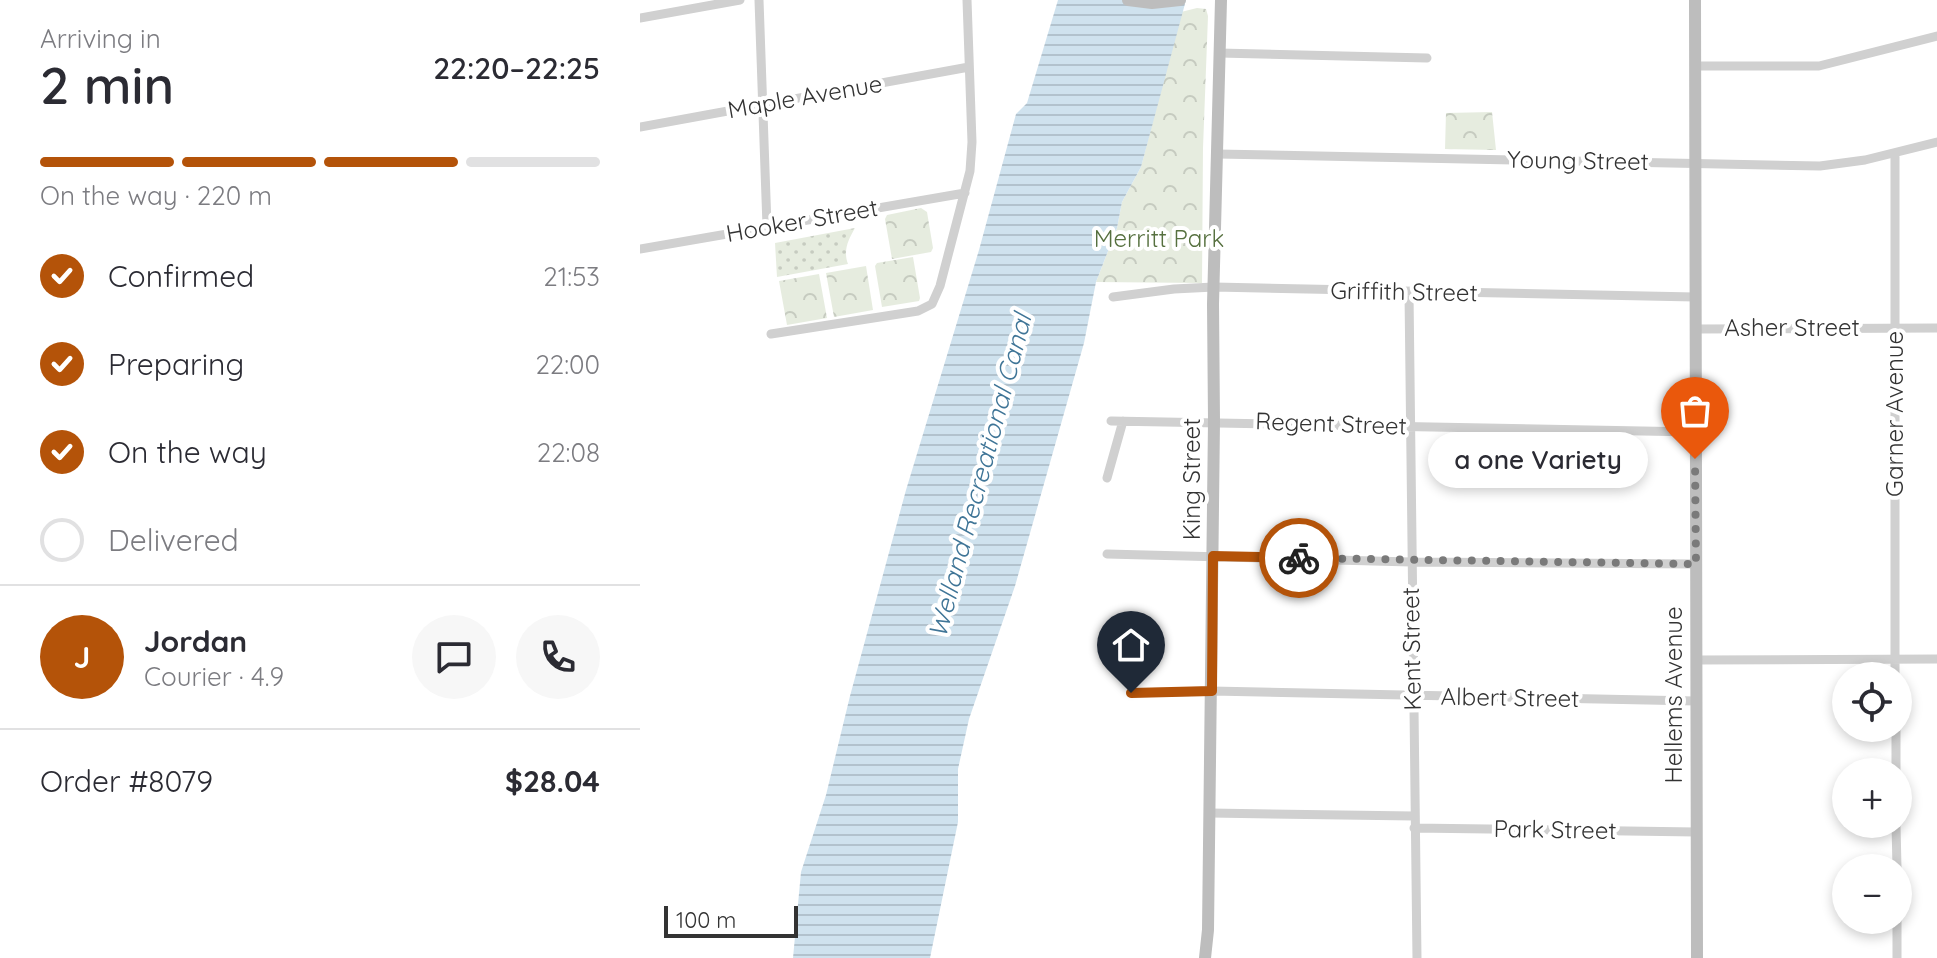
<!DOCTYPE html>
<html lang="en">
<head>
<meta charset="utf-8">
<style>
  :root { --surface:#fff; --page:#f7f7f7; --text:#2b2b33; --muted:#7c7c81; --line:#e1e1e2; --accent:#b45309 }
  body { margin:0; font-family:Quicksand,sans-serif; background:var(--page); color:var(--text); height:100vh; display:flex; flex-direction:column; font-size:30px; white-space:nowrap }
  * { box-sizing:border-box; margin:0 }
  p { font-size:26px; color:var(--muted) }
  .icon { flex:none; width:44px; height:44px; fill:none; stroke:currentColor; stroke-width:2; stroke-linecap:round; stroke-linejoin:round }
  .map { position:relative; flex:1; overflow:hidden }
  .side { display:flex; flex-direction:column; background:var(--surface); width:640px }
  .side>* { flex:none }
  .buttons { position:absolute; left:1192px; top:662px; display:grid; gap:16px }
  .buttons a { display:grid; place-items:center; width:80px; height:80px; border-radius:50%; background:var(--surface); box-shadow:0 4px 12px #0003; font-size:40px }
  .scale { position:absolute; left:24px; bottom:20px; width:134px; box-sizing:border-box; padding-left:8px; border:4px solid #333; border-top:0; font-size:22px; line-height:28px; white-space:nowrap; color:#333; -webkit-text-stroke:6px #fff; paint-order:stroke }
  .pin { position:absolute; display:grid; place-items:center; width:68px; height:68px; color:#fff; margin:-82px -34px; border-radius:50% 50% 50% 0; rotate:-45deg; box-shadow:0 0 8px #0007 }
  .pin .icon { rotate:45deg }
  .courier { position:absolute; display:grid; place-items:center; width:80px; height:80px; margin:-40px; border:6px solid #b45309; border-radius:50%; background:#fff; color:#222; box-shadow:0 2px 10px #0007 }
  .bubble { position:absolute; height:56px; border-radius:28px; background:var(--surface); box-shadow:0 4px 12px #0003; font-size:26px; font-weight:600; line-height:56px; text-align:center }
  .head em { font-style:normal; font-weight:600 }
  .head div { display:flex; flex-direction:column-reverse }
  .head { display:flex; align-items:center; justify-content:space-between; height:136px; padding:0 40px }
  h1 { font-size:52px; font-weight:600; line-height:60px }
  .bar { display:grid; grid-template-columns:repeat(4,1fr); gap:12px 8px; align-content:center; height:96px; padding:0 40px }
  .bar i { height:10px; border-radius:6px; background:var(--line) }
  .bar .on { background:var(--accent) }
  .bar p { grid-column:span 4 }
  .line { display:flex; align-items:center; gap:20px; padding:0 40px; border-top:2px solid var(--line) }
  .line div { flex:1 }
  .round { display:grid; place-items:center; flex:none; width:84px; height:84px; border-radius:42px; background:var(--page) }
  ol { padding:0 40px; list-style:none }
  li { display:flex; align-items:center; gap:24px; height:88px }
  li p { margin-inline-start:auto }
  li .icon { padding:8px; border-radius:50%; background:var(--accent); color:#fff; stroke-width:4 }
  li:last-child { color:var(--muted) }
  li i { width:44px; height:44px; border:4px solid var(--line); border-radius:50% }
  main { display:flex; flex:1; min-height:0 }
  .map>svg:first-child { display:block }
  .grass { fill:url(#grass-dots) }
  .park { fill:url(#park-crowns) }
  .water { fill:url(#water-rules) }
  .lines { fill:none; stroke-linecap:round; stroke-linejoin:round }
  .street { stroke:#d0d0d0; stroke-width:9 }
  .secondary { stroke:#bdbdbd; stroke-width:12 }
  .done { stroke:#7a7a7a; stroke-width:8; stroke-dasharray:0 14.4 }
  .route { stroke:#b45309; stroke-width:10 }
  .labels { text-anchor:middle; stroke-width:8; stroke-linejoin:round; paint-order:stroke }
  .street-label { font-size:24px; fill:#333; stroke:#fff }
  .park-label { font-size:24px; fill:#56703f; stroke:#fff }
  .water-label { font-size:26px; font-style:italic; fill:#3f7597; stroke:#fff }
</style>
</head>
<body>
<main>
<section class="side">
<div class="head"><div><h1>2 min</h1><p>Arriving in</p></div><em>22:20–22:25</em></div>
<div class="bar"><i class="on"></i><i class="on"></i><i class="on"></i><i></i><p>On the way · 220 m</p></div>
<ol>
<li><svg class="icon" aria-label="check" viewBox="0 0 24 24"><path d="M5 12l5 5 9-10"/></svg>Confirmed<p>21:53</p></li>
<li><svg class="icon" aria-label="check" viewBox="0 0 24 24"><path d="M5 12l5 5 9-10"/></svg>Preparing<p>22:00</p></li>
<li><svg class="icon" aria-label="check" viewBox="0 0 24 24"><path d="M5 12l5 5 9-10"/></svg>On the way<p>22:08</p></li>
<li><i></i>Delivered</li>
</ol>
<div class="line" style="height:144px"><b class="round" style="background:var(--accent);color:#fff">J</b><div><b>Jordan</b><p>Courier · 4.9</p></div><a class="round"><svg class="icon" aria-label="chat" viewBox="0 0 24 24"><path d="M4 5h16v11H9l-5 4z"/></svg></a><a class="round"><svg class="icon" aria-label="phone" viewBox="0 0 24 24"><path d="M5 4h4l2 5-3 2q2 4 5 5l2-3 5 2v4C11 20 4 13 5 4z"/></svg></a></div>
<div class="line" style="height:104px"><div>Order #8079</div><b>$28.04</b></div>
</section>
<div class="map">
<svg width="1297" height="958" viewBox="0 0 1297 958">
  <defs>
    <pattern id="grass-dots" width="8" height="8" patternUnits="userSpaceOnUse" patternTransform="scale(2)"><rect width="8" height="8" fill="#e6ecdf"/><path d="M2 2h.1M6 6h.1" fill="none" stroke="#c6cbc0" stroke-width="1.8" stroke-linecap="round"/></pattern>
    <pattern id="park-crowns" width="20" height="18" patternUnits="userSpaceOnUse" patternTransform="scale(2)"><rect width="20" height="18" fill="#e6ecdf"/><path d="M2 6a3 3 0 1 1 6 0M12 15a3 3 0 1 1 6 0" fill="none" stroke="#c6cbc0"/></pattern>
    <pattern id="water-rules" width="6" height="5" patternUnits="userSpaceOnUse" patternTransform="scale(2)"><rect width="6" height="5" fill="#cfe2ee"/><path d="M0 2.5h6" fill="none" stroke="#b2c2cd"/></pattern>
  </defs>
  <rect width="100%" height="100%" fill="#fff"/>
  <path class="grass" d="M 215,228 C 208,240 203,251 208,264 L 137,277 L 135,243 Z"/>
  <path class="park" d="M 557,8 L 566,9 L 568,16 L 563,148 L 562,283 L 456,282 L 477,228 L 482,202 L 501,167 L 541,12 Z
    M 852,112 L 856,150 L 805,149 L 806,113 Z
    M 281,208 L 287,212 L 293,248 L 291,252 L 252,259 L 245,219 L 247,215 Z
    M 273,257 L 280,298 L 279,301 L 242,307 L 235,266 L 237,263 Z
    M 226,266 L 233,310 L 194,317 L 186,273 Z
    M 179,274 L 187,318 L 147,325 L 139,281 Z"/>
  <path class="water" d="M 418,0 L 546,0 L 501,167 L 482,202 L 477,228 L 456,282 L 444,343 L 375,586 L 329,719 L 318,769 L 318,822 L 290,958 L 153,958 L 161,872 L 186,795 L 210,696 L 266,490 L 339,250 L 376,114 L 387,103 Z"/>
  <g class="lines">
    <path class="street" d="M 119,0 L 127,226
      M 0,18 L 100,0
      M 579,53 L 787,58
      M 1055,66 L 1179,66 L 1297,36
      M 0,127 L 329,67
      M 1255,153 L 1255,676
      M 577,154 L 1180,166 L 1225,160 L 1297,142
      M 0,249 L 325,193
      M 769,293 L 777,958
      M 473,297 L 534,289 L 574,287 L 1055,297
      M 1055,329 L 1297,328
      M 131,334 L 278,311 L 292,304 L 300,286 L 330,171 L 332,142 L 327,0
      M 471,421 L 1055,432
      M 467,478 L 483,421
      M 467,554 L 771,562 L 1056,564
      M 1056,660 L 1297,659
      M 491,693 L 572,691 L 1056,701
      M 1256,728 L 1256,772
      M 570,813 L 774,816
      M 1256,824 L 1257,868
      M 774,828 L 1056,832
      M 1257,920 L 1257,958"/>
    <path class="secondary" d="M 488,0 L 512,3 L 540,0
      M 1055,0 L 1057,958
      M 565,958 L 568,930 L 574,421 L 573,304 L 581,0"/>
  </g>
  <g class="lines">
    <path class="done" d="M 659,558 L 1056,564 L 1055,459"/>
    <path class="route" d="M 491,693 L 572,691 L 573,556 L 659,558"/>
  </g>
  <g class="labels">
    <g class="street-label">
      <text transform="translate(165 97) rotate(-10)" y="8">Maple Avenue</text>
      <text transform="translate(938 161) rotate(1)" y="8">Young Street</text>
      <text transform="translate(162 221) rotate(-10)" y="8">Hooker Street</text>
      <text transform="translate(764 292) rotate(1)" y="8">Griffith Street</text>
      <text x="1152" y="336">Asher Street</text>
      <text transform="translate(1255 414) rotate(-90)" y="8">Garner Avenue</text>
      <text transform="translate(691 424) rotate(2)" y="8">Regent Street</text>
      <text transform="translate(552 479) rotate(-90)" y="8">King Street</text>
      <text transform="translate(772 649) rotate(-91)" y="8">Kent Street</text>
      <text transform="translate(1034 695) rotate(-90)" y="8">Hellems Avenue</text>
      <text transform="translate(870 698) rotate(1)" y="8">Albert Street</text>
      <text transform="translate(915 830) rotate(1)" y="8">Park Street</text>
    </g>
    <g class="park-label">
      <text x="519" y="247">Merritt Park</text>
    </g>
    <g class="water-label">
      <text transform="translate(340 476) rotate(-75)" y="9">Welland Recreational Canal</text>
    </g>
  </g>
</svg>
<div class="buttons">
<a><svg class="icon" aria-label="locate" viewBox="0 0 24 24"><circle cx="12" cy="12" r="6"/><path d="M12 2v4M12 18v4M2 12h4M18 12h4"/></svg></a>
<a>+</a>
<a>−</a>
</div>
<div class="scale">100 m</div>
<div class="pin" style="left:1055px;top:459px;background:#ea580c"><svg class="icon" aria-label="bag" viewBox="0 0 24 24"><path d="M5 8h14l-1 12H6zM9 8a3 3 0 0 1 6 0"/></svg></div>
<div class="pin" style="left:491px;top:693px;background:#1f2937"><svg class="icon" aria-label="home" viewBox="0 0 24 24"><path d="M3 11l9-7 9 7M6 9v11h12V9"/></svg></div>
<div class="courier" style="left:659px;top:558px"><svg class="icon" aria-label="bike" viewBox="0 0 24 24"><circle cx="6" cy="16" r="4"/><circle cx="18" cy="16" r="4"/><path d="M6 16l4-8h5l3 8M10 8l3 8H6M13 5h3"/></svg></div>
<div class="bubble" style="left:788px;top:432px;width:220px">a one Variety</div>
</div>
</main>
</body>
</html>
